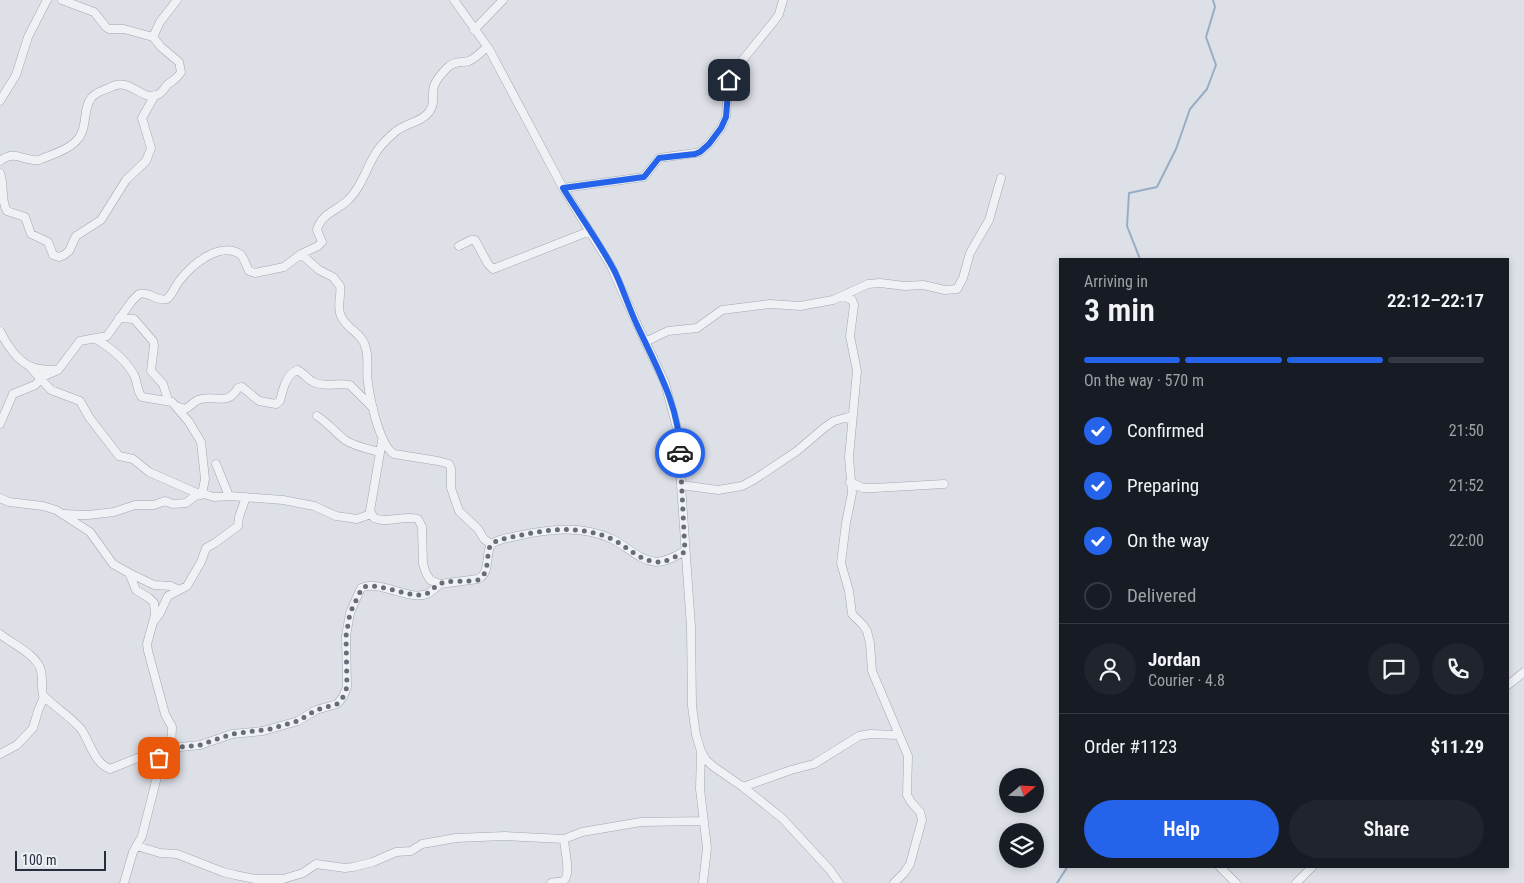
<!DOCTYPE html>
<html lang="en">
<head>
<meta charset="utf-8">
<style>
  :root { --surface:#171b24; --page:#20242c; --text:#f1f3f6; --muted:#9ea1a6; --line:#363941; --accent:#2563eb }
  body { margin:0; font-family:"Roboto Condensed",sans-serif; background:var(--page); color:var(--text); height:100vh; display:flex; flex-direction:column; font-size:19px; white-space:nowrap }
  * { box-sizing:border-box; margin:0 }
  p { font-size:16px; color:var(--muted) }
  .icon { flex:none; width:28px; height:28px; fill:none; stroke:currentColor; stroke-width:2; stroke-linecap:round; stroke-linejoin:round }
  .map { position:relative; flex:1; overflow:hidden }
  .drawer { position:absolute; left:1059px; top:258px; width:450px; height:610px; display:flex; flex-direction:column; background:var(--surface); border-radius:0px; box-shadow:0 2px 8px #0003 }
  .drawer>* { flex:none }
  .needle { width:32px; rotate:71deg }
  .tools { position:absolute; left:999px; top:768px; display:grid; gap:10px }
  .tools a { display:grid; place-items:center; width:45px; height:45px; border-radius:50%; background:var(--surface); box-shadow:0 2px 8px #0003; font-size:25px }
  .scale { position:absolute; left:15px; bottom:12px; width:91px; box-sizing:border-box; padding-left:5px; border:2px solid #262e3d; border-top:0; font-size:14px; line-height:18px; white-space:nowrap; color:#262e3d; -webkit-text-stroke:4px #eceff5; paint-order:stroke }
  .pin { position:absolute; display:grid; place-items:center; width:42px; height:42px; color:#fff; margin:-21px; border-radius:10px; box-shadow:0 2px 8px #0006 }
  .courier { position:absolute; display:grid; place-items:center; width:50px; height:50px; margin:-25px; border:4px solid #2563eb; border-radius:50%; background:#fff; color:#222; box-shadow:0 1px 6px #0007 }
  .overview em { font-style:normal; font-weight:600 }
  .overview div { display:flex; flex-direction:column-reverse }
  .overview { display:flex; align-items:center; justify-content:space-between; height:85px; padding:0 25px }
  h1 { font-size:32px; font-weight:600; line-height:38px }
  .bar { display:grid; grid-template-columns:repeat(4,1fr); gap:8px 5px; align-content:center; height:60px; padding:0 25px }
  .bar i { height:6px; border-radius:4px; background:var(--line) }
  .bar .selected { background:var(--accent) }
  .bar p { grid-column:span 4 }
  .line { display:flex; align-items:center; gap:12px; padding:0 25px; border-top:1px solid var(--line) }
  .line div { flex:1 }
  .round { display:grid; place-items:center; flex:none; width:52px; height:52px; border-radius:26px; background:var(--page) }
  ol { padding:0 25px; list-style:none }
  li { display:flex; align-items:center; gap:15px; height:55px }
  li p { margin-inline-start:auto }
  li .icon { padding:5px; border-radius:50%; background:var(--accent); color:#fff; stroke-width:4 }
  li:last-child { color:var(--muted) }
  li i { width:28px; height:28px; border:2px solid var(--line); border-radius:50% }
  .cta { display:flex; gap:10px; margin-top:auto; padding:10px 25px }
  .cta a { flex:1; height:58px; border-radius:30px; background:var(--accent); color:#fff; font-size:20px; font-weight:600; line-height:58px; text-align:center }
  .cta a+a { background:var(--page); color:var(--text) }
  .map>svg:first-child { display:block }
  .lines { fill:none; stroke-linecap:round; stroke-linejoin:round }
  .stream { stroke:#97adc7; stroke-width:2 }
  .minor-casing { stroke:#a2a7b1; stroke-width:9 }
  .minor { stroke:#eff1f5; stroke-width:8 }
  .done { stroke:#666c78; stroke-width:5; stroke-dasharray:0 9 }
  .route { stroke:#2563eb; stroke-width:6 }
</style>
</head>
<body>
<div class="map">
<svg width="1524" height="883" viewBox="0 0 1524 883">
  <rect width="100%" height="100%" fill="#dde0e7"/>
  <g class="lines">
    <path class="stream" d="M 1140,259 L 1127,226 L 1129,193 L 1157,187 L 1176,149 L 1190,109 L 1207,89 L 1216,65 L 1206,37 L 1215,7 L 1213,0
      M 1057,883 L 1068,866"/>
    <g class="minor-casing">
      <path id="minor" d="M 454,0 L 489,49 L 563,188 L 611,266 L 636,322 L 665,383 L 678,432 L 680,448 L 681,485 L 691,627 L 692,706 L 696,735 L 701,751 L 706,760 L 714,767 L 743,787 L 782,818 L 830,870 L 839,883
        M 474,30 L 503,0
        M 153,37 L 160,22 L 177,0
        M 0,101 L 16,75 L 28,37 L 47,0
        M 0,161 C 16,149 23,162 39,160 C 50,155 66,151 74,143 C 90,130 81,109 92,97 C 96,93 103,90 109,88 C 131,75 142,104 159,94 C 162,92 165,88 167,85 C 172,81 178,78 181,72 L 179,62 L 161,47 L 153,37 L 124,29 L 109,29 L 106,27 L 94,12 L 62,0
        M 0,173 C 5,186 0,199 7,211 L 25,217 L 31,234 L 48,242 L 53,255 L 59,257 L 64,255 L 69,251 L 76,236 L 101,220 L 126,180 L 146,161 L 151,148 L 142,118 L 155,95
        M 563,188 L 644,177 L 659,158 L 695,153 L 700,152 L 709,144 L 721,128 L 726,117 L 728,86 L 732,73 L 775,20 L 779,14 L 783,0
        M 459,246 L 471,240 L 475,240 L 488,264 L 493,269 L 590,231
        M 301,254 L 319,270 L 333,277 L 340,286 C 342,296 336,306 341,316 C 347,330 363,333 366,349 C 369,360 366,372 368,383 C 370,400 380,446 394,454 L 438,461 L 449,464 L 451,469 L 451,488 L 459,511 L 478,529 L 484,539 L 491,544
        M 843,296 L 852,300 L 854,305 L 850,336 L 857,371 L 849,457 L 852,493 L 846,523 L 841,563 L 849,591 L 852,614 L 863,625 L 867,631 L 870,643 L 872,671 L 908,756 L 907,795 L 911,802 L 920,812 L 922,820 L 910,864 L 904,873 L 894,883
        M 119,318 L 134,319 L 153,341 L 154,346 L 151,371 L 163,384 L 168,400
        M 0,331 C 6,344 18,362 32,367 C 39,370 48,370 56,370
        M 96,339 C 109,347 126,360 134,375 C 138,382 136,390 142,397 L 172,402 L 189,422 L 201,442 L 205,479 L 202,494
        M 645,342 L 668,331 L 697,328 L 722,310 L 770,304 L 800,306 L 833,300 L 868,284 L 880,283 L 905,286 L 923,285 L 945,290 L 957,289 L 963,278 L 970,253 L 989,220 L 1001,178
        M 29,366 L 51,390 L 80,401 L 89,417 L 119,456 L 133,459 L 149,472 L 199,494
        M 176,406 L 185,409 C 190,407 193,402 198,400 C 215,394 227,407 238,388 L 242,387 L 259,401 L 276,404 L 280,401 C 283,389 286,375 297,370 C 304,373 307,379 313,382 C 326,388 339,382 350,385 L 373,408
        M 317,416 C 328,423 335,432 345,440 C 356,447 368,449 380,452
        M 0,424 L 13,394 L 35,385 L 44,376 L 58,370 L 80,341 L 107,336 L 132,301 L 139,294 C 149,291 157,302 167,299 C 173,294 175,286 180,280 C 192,265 219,241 240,254 C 244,257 246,266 249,271 L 255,273 L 284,267 L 301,254 L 318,246 L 322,242 L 317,230 C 321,213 339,210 349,199 C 362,186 365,171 374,156 C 378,148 387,139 394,133 C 404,123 421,123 429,112 C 436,104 431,95 434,86 C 436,80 443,72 448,67 C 454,61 461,63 469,61 C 476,58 481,52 487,47
        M 382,441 L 370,511 L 374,518 C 387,524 403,515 418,519 L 422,527 L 423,564 L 426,573 L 430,580 L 440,584 L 478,579 C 491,573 485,555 491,544 C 499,539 508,538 517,536 C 548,529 581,525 612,539 C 627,546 638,560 656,562 C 666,562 676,556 685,551
        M 216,464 L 229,496
        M 850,482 L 863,488 L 874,488 L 944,484
        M 681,485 L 718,490 L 742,486 L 755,479 L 797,451 L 824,428 L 834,421 L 852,416
        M 0,498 L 9,502 L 43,506 L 56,510 L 90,532 L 113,564 L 129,573 L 136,590 L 149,598 L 154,603 L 155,615 L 147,644 L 148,651 L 165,714 L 172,727 L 171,748 L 159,757 L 157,777 L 142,836 L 133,852 L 124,883
        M 64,514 L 88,515 L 114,512 L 135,505 L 154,505 L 165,501 L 173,504 L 186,503 L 195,496 L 204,494 L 214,497 L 229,496 L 283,500 L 314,506 L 336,516 L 357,519 L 371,514
        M 129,573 L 154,585 L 171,586 L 179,590
        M 154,621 L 160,613 L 168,596 L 187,586 L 201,562 L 206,548 L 215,543 L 238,526 L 239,517 L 246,497
        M 0,634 C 12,644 38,655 41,671 C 43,679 41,687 43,695 C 54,707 70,716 81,729 C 90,742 94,763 110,769 L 155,751 L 171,748 L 200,745 L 232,734 L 263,731 L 298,721 L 316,710 L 337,704 L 343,697 L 347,687 L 346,636 L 350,613 L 361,588 C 379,579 408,601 427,594 C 432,592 436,587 440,584
        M 1508,685 L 1524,672
        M 701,751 L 700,789 L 707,848 L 703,883
        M 0,754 L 17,745 L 33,728 L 38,711 L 44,697
        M 743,787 L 791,770 L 814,764 L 859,736 L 870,734 L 898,735
        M 137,846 L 160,853 L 177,854 L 223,872 L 235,875 L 255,879 L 283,879 L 303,873 L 316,864 L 345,868 L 353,867 L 373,862 L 396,852 L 411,851 L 422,844 L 456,838 L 505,836 L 564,839 L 582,832 L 641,822 L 704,821
        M 1219,866 L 1236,883
        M 551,883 C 554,882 560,882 563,881 C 572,877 564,847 564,839
        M 1296,883 L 1313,866"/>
    </g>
    <use href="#minor" class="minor"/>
  </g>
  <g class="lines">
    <path class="done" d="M 159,758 L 171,748 L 200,745 L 232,734 L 270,729 L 298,721 L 316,710 L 337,704 L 343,697 L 347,687 L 346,636 L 350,613 L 362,588 C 373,581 404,595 419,595 C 430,595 431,589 439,584 C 447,580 468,582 478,580 C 491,573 485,555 491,544 C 499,539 508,538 517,536 C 548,529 581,525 612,539 C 627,546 638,560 656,562 C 666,563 676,556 685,552 L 680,453"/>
    <path class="route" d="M 680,453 C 680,407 656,366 637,325 C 629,308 623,289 615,272 C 600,243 580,216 563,188 L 644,177 L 659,158 L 695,154 L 700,152 L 709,144 L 721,128 L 726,117 L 729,80"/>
  </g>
</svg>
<div class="tools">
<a><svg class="needle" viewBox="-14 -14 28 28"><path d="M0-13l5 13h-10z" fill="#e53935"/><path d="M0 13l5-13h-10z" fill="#9ea1a6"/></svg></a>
<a><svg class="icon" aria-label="layers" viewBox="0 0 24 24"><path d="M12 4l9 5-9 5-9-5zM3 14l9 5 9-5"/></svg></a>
</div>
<div class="scale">100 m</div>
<div class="pin" style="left:159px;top:758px;background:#ea580c"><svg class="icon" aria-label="bag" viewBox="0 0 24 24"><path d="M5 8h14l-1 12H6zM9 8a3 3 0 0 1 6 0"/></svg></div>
<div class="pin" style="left:729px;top:80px;background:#1f2937"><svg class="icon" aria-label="home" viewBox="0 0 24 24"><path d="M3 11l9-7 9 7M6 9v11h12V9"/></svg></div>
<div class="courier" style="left:680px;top:453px"><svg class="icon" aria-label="car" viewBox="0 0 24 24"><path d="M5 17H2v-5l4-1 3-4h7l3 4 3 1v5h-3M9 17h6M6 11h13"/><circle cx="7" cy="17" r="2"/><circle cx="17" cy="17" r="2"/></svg></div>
<section class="drawer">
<div class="overview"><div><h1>3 min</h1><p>Arriving in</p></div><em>22:12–22:17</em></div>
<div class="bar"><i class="selected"></i><i class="selected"></i><i class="selected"></i><i></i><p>On the way · 570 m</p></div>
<ol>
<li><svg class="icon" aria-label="check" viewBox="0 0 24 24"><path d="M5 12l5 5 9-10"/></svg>Confirmed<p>21:50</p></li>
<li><svg class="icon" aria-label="check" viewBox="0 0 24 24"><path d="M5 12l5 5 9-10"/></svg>Preparing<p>21:52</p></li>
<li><svg class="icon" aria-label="check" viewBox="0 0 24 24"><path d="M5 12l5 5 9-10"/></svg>On the way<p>22:00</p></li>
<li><i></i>Delivered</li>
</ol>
<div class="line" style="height:90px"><a class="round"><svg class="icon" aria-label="person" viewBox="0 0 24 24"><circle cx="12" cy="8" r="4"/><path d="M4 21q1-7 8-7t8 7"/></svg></a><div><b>Jordan</b><p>Courier · 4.8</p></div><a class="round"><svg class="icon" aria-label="chat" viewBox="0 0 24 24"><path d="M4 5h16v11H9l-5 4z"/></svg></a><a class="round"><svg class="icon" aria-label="phone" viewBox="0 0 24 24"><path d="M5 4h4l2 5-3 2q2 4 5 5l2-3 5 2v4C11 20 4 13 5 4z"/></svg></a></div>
<div class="line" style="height:65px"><div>Order #1123</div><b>$11.29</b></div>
<div class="cta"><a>Help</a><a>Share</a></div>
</section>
</div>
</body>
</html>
